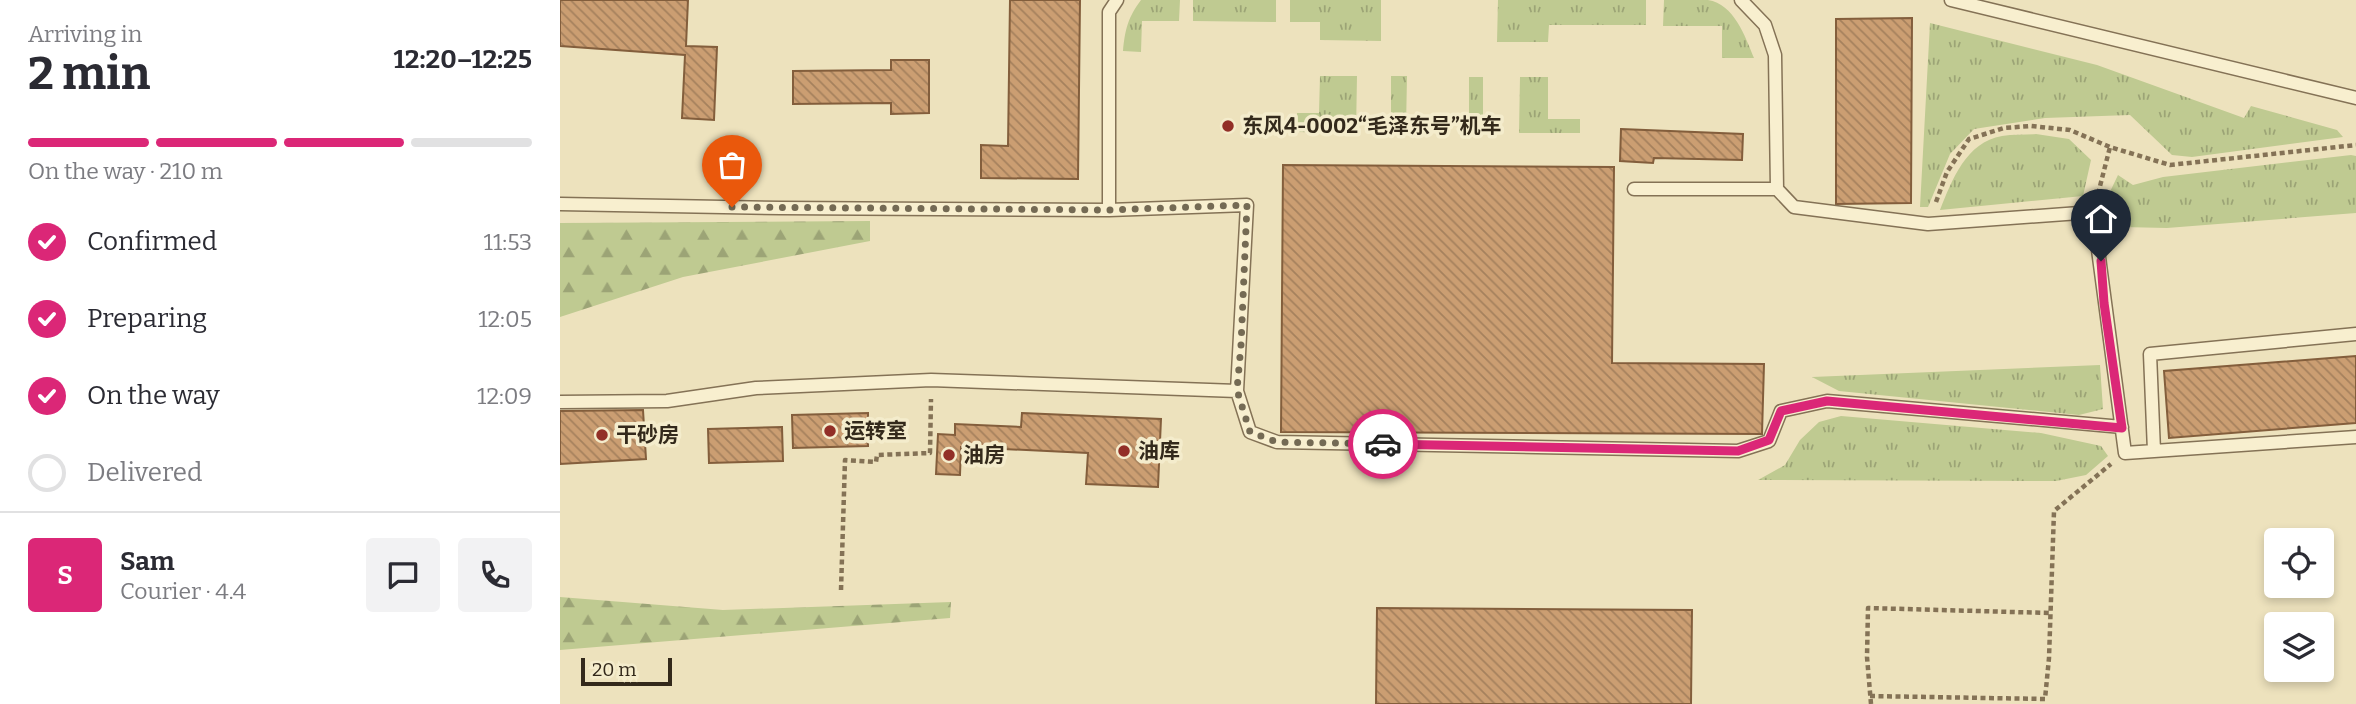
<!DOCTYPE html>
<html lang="en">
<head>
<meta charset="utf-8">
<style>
  :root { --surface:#fff; --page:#f2f2f3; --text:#2b2b33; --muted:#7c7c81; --line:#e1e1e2; --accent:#db2777 }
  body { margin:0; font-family:Bitter,"Noto Sans SC",serif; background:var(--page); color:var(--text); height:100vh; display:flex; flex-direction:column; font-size:26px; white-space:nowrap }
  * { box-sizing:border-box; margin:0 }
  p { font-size:23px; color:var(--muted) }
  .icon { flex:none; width:38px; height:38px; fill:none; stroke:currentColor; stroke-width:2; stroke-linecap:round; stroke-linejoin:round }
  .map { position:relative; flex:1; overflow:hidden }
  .details { display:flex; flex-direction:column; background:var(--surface); width:560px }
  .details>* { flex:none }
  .tools { position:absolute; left:1704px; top:528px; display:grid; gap:14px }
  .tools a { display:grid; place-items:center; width:70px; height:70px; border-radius:7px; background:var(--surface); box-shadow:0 4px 10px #0003; font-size:35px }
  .scale { position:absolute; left:21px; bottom:18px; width:91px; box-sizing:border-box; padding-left:7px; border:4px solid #33291b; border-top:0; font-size:19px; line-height:24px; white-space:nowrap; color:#33291b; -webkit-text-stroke:5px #f4eccc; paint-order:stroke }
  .pin { position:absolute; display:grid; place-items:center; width:60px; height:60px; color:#fff; margin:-72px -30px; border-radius:50% 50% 50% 0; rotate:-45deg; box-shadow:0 0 7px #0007 }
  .pin .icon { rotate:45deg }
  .courier { position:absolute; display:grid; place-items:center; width:70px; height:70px; margin:-35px; border:5px solid #db2777; border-radius:50%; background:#fff; color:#222; box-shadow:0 2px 9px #0007 }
  .overview em { font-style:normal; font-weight:700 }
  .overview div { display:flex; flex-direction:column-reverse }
  .overview { display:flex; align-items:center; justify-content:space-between; height:119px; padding:0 28px }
  h1 { font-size:46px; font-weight:700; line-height:52px }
  .bar { display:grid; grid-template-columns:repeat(4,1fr); gap:10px 7px; align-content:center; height:84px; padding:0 28px }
  .bar i { height:9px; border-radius:5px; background:var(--line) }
  .bar .selected { background:var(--accent) }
  .bar p { grid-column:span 4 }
  .line { display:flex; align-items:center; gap:18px; padding:0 28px; border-top:2px solid var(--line) }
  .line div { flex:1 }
  .round { display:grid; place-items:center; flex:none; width:74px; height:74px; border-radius:7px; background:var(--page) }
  ol { padding:0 28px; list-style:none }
  li { display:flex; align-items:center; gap:21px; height:77px }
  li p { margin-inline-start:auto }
  li .icon { padding:7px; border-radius:50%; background:var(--accent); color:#fff; stroke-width:4 }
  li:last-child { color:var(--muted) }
  li i { width:38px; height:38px; border:4px solid var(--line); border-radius:50% }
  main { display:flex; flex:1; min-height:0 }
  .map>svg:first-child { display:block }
  .grass { fill:url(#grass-tufts) }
  .forest { fill:url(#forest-firs) }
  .building { fill:url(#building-back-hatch); stroke:#835e3c; stroke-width:2 }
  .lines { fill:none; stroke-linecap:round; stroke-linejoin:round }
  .lane-casing { stroke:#847256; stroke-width:15 }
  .path { stroke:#847256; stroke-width:4.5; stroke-dasharray:5 3.5; stroke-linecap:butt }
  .lane { stroke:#f8efcf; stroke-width:12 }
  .done { stroke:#746a54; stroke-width:7; stroke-dasharray:0 12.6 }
  .route { stroke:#db2777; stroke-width:9 }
  .poi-dot { fill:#922f27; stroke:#f4eccc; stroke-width:2.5 }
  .labels { text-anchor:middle; stroke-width:7; stroke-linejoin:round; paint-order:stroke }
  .poi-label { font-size:21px; font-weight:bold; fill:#33291b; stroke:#f4eccc; text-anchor:start }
</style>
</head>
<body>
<main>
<section class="details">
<div class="overview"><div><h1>2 min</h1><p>Arriving in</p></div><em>12:20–12:25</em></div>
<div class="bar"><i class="selected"></i><i class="selected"></i><i class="selected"></i><i></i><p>On the way · 210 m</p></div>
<ol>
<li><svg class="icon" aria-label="check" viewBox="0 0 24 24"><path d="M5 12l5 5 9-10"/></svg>Confirmed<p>11:53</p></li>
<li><svg class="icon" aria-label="check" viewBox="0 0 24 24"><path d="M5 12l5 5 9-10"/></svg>Preparing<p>12:05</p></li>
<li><svg class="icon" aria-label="check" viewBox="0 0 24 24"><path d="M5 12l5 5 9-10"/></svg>On the way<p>12:09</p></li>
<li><i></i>Delivered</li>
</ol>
<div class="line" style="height:126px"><b class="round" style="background:var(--accent);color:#fff">S</b><div><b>Sam</b><p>Courier · 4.4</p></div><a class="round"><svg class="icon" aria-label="chat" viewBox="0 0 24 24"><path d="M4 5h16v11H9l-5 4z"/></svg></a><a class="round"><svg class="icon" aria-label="phone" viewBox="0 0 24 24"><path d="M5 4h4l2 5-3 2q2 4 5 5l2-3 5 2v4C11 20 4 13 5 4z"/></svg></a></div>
</section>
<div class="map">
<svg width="1796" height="704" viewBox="0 0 1796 704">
  <defs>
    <pattern id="grass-tufts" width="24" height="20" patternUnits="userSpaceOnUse" patternTransform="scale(1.75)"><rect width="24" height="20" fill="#bfca91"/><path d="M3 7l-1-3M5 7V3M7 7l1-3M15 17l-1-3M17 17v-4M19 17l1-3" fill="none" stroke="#9ca476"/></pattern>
    <pattern id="forest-firs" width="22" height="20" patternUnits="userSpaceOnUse" patternTransform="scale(1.75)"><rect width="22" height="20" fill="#bfca91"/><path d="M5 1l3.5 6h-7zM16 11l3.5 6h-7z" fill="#9ca476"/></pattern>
    <pattern id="building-back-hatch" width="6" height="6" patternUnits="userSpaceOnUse" patternTransform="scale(1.75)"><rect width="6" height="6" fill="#cb9e72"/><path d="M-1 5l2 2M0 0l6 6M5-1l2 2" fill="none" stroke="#a5815d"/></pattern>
  </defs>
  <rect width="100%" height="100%" fill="#ede2bd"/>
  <path class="grass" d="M 581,0 L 620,0 L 619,21 L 582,21 L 581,52 L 563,51 C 565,30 568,17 581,0 Z
    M 633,0 L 716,0 L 716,22 L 633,21 Z
    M 730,0 L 821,0 L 821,41 L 760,40 L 760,22 L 730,22 Z
    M 938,0 L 1086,0 L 1086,25 L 989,25 L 988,42 L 937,42 Z
    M 1104,0 C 1118,0 1134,0 1148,0 C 1174,4 1185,36 1194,58 L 1162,58 L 1162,26 L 1103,26 Z
    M 1370,23 L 1537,65 L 1684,118 L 1691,106 L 1777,130 L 1783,137 L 1632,157 L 1612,155 L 1570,115 L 1485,118 L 1414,129 L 1390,154 L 1368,207 L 1360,207 Z
    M 760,76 L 797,76 L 796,133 L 737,132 L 737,113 L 759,113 Z
    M 831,76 L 847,76 L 846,129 L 831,129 Z
    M 909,77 L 923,77 L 923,130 L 909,130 Z
    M 960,77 L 988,77 L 988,119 L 1020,119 L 1020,133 L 959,133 Z
    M 1476,134 L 1509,139 L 1531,160 L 1523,196 L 1380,210 C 1392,180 1406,142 1442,136 C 1453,134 1465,135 1476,134 Z
    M 1791,155 L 1796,156 L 1796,213 L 1607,228 L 1562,227 L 1548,196 L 1558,175 L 1573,185 L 1603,177 Z
    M 1540,365 L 1543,409 L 1519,415 L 1279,391 L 1252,377 Z
    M 1281,416 L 1481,433 L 1541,446 L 1548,456 L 1526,475 L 1496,481 L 1198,480 L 1225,465 L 1240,440 L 1259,422 Z"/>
  <path class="forest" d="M 310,221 L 310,241 L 123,277 L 0,317 L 0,223 Z
    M 0,597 L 163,610 L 391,602 L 390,618 L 0,650 Z"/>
  <path class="building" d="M 0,0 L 128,0 L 126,46 L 157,47 L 154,120 L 122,118 L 125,55 L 0,46 Z
    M 450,0 L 520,0 L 518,179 L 421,178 L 421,145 L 448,146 Z
    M 1352,18 L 1351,203 L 1276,204 L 1276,19 Z
    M 331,60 L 369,60 L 369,113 L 331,114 L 331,103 L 233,104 L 233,71 L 331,70 Z
    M 1061,129 L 1183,134 L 1182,160 L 1094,158 L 1093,163 L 1060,161 Z
    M 723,165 L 1054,167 L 1052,363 L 1204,364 L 1202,434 L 721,432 Z
    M 1796,356 L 1796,423 L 1609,438 L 1604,371 Z
    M 83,410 L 86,459 L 0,464 L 0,411 Z
    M 308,413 L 308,446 L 233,448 L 232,415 Z
    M 462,413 L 601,419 L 598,487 L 526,484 L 528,453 L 401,447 L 400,475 L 376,474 L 378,434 L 395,435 L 395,424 L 461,427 Z
    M 222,427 L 223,461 L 149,463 L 148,429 Z
    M 817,608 L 1132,610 L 1131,704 L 816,704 Z"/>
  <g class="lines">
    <g class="lane-casing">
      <path id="lane" d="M 1181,0 L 1205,25 L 1215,55 L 1217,189 L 1234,207 L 1368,224 L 1533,212 L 1565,453 L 1796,437
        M 1391,0 L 1796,98
        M 1074,189 L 1217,189
        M 0,204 L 221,208 L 549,210 L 549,12 L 557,0
        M 549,210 L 687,205 L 677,391 L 690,432 L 717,442 L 1178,451 L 1209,441 L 1221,411 L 1267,401 L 1562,427
        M 0,402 L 107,401 L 196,388 L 371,380 L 677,391
        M 1594,451 L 1590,354 L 1796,334"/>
    </g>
    <path class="path" d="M 1538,194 L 1550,147
      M 1376,202 L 1387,172 L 1409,139 L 1444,128 L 1471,126 L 1510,130 L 1550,147 L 1610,165 L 1796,145
      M 281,590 L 285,460 L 316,462 L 317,455 L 370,453 L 371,399
      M 1310,696 L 1485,699 L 1489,658 L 1494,511 L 1551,464
      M 1311,704 L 1307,657 L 1308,608 L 1490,613"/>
    <use href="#lane" class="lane"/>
  </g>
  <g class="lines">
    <path class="done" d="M 172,207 L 549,210 L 687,205 L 681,345 L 677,390 L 690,432 L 717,442 L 823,444"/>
    <path class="route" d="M 823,444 L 1178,451 L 1209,440 L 1221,411 L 1267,401 L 1562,428 L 1544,303 L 1541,261"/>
  </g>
  <g class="poi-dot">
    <circle cx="668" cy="126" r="7"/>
    <circle cx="270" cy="431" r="7"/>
    <circle cx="42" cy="435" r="7"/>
    <circle cx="564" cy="451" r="7"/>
    <circle cx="389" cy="455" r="7"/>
  </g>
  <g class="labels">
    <g class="poi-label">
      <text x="682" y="133">东风4-0002“毛泽东号”机车</text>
      <text x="284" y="438">运转室</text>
      <text x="56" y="442">干砂房</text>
      <text x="578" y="458">油库</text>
      <text x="403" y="462">油房</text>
    </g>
  </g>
</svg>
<div class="tools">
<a><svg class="icon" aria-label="locate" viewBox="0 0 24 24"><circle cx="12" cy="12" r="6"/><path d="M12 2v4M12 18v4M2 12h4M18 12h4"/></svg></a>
<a><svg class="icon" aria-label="layers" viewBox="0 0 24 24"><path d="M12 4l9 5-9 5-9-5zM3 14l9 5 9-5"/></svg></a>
</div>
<div class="scale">20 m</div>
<div class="pin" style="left:172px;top:207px;background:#ea580c"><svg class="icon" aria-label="bag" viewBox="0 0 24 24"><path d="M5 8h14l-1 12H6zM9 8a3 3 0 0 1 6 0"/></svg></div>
<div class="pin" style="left:1541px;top:261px;background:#1f2937"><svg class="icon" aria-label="home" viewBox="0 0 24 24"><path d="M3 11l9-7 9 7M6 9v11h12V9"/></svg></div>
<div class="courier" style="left:823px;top:444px"><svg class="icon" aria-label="car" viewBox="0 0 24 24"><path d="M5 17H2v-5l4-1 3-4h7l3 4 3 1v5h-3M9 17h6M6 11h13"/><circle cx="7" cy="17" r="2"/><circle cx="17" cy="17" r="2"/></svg></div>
</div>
</main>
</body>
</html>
